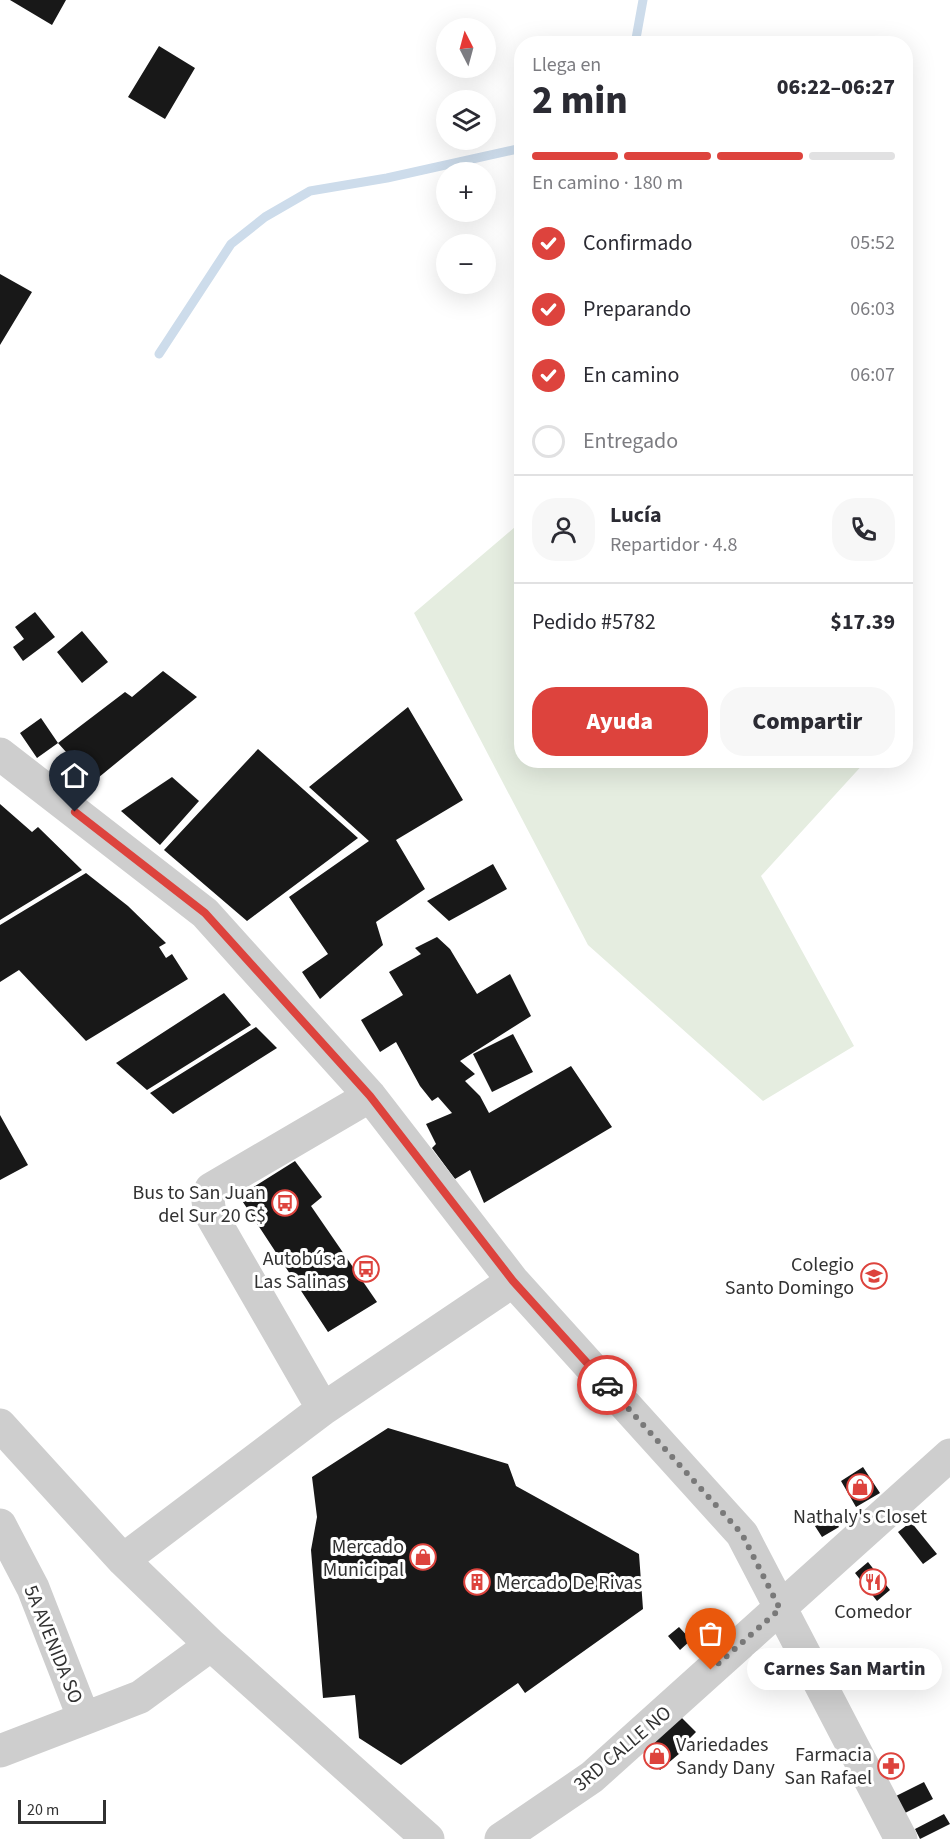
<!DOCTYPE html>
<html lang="es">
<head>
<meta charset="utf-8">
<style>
  :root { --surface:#fff; --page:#f7f7f7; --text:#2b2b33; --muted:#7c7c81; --line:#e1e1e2; --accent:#dd433d }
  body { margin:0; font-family:"Source Sans 3",sans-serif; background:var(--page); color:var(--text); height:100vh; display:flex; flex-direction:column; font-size:22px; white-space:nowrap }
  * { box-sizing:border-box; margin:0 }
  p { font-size:20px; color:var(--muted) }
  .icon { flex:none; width:33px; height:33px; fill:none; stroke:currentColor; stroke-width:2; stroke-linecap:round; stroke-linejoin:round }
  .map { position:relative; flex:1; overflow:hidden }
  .panel { position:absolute; left:514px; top:36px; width:399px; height:732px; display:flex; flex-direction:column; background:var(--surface); border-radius:24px; box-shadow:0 6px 24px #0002 }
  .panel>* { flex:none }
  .needle { width:39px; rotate:354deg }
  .fabs { position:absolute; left:436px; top:18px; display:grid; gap:12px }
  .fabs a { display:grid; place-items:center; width:60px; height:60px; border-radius:50%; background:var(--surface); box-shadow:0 6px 24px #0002; font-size:30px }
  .scale { position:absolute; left:18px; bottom:15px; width:88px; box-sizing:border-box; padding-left:6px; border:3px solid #313131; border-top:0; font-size:16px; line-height:21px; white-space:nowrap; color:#313131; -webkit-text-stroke:4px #fff; paint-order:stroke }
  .pin { position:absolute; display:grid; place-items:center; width:51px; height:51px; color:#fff; margin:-62px -26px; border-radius:50% 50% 50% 0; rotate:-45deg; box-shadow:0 0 6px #0007 }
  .pin .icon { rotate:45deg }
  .courier { position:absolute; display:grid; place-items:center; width:60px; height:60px; margin:-30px; border:4px solid #dd433d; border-radius:50%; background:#fff; color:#222; box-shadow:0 2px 8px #0007 }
  .bubble { position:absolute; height:42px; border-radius:21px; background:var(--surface); box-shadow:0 6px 24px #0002; font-size:20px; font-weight:800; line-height:42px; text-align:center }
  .summary em { font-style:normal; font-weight:800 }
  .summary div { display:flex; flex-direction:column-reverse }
  .summary { display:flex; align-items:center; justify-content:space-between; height:102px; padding:0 18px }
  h1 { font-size:39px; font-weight:800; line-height:45px }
  .bar { display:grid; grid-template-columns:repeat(4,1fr); gap:9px 6px; align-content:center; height:72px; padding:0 18px }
  .bar i { height:8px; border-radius:4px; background:var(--line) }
  .bar .active { background:var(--accent) }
  .bar p { grid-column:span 4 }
  .line { display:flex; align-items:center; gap:15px; padding:0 18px; border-top:2px solid var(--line) }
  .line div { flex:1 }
  .round { display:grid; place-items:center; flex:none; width:63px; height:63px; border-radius:24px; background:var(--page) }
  ol { padding:0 18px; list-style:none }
  li { display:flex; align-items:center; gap:18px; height:66px }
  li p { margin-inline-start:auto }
  li .icon { padding:6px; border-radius:50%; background:var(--accent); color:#fff; stroke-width:4 }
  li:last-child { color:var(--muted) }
  li i { width:33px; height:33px; border:3px solid var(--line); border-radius:50% }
  .action { display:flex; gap:12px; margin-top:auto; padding:12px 18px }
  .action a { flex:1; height:69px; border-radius:24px; background:var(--accent); color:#fff; font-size:24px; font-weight:800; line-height:69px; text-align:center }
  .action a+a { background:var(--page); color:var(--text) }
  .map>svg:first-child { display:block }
  .green { fill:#e5ede0 }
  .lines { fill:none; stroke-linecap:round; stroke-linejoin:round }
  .stream { stroke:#cddceb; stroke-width:9 }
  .building { fill:#181818 }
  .minor { stroke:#cecece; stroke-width:33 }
  .done { stroke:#797979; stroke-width:6; stroke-dasharray:0 10.8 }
  .route { stroke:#dd433d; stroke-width:8 }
  .labels { text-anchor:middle; stroke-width:6; stroke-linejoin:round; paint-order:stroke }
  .poi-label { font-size:20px; fill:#313131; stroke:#fff; text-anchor:end }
  .street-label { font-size:20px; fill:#313131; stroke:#fff }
</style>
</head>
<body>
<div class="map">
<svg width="950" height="1839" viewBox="0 0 950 1839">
  <rect width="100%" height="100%" fill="#fff"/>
  <path class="green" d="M 522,521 L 522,760 L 866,761 L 761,876 L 854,1046 L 763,1101 L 588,945 L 414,613 Z"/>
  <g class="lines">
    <path class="stream" d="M 635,44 L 643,0
      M 159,354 L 231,244 L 265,217 L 310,191 L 387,178 L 522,148"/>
  </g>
  <path class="building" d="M 10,0 L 66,0 L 52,25 Z
    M 159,46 L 195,68 L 165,119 L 128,97 Z
    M 0,274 L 32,292 L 0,345 Z
    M 35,612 L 55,637 L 23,661 L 13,647 L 24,639 L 15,627 Z
    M 82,631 L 108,662 L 82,683 L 57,652 Z
    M 163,671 L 197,697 L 93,782 L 58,743 L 37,758 L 20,733 L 41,718 L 58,743 L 125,692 L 132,697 Z
    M 408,707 L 463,800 L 396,840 L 425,889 L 376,922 L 383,945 L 320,999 L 302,972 L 328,954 L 289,897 L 369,841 L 309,787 Z
    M 258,749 L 358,838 L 247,921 L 164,850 Z
    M 172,777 L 199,801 L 160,845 L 121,811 Z
    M 0,804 L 32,832 L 38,827 L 82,870 L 0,920 Z
    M 493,864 L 507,889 L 449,921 L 427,901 Z
    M 86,873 L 128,906 L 166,943 L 159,947 L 166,958 L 172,954 L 188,979 L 86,1041 L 19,970 L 0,982 L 0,925 Z
    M 437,937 L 450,949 L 477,994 L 510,974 L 531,1016 L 460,1061 L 475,1074 L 465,1081 L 480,1096 L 489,1113 L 571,1066 L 612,1127 L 484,1203 L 470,1170 L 455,1179 L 432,1148 L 436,1144 L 426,1124 L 452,1113 L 438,1097 L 432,1101 L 420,1086 L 396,1042 L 380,1052 L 361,1020 L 403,995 L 389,972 L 421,954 L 415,948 Z
    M 224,993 L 251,1025 L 147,1090 L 116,1063 Z
    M 256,1027 L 277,1048 L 173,1114 L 150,1093 Z
    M 513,1034 L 533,1072 L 492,1092 L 473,1054 Z
    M 0,1115 L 28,1165 L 0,1180 Z
    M 295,1161 L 322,1197 L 311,1206 L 377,1302 L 328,1332 L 239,1196 Z
    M 388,1428 L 508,1464 L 516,1486 L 639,1554 L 643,1609 L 525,1693 L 518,1683 L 401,1765 L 359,1738 L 355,1695 L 323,1698 L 311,1550 L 317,1517 L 312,1477 Z
    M 863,1467 L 880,1493 L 856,1507 L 841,1481 Z
    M 830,1512 L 839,1527 L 822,1537 L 813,1523 Z
    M 911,1522 L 937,1554 L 923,1564 L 898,1532 Z
    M 868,1562 L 890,1590 L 877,1601 L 855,1573 Z
    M 679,1627 L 691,1640 L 680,1650 L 668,1636 Z
    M 681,1717 L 696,1732 L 683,1745 L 686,1748 L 660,1770 L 643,1751 Z
    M 896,1755 L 902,1768 L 887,1776 L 880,1764 Z
    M 924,1782 L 933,1799 L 905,1813 L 896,1796 Z
    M 944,1814 L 950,1824 L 920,1839 L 915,1829 Z"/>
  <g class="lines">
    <path class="minor" d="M 0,754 L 205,913 L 370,1096 L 513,1281 L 742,1534 L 901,1839
      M 323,1409 L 210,1213 L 208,1201 L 211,1189 L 370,1096
      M 0,1425 L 123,1560 L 211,1645 L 428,1839
      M 0,1525 L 33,1588 L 81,1711 L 78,1721 L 0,1751
      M 123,1560 L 323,1409 L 513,1281
      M 78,1721 L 140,1697 L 211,1645
      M 501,1839 L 592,1777 L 950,1455"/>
  </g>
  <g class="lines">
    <path class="done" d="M 607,1385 L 742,1534 L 780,1609 L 711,1670"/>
    <path class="route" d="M 75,812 L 205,913 L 370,1096 L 513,1281 L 607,1385"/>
  </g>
  <defs>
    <g id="bus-ring" transform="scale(1.35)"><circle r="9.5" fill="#fff" stroke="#dd433d" stroke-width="1.5"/><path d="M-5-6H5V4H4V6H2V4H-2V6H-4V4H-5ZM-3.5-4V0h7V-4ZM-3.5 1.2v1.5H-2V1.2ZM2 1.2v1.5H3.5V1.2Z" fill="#dd433d"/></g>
    <g id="school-ring" transform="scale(1.35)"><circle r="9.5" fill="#fff" stroke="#dd433d" stroke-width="1.5"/><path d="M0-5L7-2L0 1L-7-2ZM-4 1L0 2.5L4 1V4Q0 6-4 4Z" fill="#dd433d"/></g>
    <g id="shop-ring" transform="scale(1.35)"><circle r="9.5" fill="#fff" stroke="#dd433d" stroke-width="1.5"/><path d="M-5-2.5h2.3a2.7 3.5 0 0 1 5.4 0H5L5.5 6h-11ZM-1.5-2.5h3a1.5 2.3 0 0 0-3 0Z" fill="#dd433d"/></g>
    <g id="building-ring" transform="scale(1.35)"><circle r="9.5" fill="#fff" stroke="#dd433d" stroke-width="1.5"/><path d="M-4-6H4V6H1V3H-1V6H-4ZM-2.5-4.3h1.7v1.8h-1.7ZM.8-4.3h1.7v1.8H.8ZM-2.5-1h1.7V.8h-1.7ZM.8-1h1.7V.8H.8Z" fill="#dd433d"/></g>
    <g id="restaurant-ring" transform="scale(1.35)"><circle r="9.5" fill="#fff" stroke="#dd433d" stroke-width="1.5"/><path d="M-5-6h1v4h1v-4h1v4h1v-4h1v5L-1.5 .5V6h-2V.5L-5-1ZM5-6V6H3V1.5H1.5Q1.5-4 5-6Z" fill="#dd433d"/></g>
    <g id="pharmacy-ring" transform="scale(1.35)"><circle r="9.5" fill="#fff" stroke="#dd433d" stroke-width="1.5"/><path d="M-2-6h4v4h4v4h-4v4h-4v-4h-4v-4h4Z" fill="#dd433d"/></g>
  </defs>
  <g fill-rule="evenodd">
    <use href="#bus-ring" x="285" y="1203"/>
    <use href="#bus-ring" x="366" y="1269"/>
    <use href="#school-ring" x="874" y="1276"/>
    <use href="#shop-ring" x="860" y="1487"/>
    <use href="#shop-ring" x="423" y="1557"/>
    <use href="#building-ring" x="477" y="1582"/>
    <use href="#restaurant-ring" x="873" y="1582"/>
    <use href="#shop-ring" x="657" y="1756"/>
    <use href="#pharmacy-ring" x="891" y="1766"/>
  </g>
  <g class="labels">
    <g class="poi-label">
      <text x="266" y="1199">Bus to San Juan<tspan x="266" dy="23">del Sur 20 C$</tspan></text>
      <text x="346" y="1265">Autobús a<tspan x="346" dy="23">Las Salinas</tspan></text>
      <text x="854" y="1271">Colegio<tspan x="854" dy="23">Santo Domingo</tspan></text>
      <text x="860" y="1523" text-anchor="middle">Nathaly's Closet</text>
      <text x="404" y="1553">Mercado<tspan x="404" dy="23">Municipal</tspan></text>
      <text x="496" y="1589" text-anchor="start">Mercado De Rivas</text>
      <text x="873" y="1618" text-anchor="middle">Comedor</text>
      <text x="676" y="1751" text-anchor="start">Variedades<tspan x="676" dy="23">Sandy Dany</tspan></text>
      <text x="872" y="1761">Farmacia<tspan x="872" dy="23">San Rafael</tspan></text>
    </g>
    <g class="street-label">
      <text transform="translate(54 1644) rotate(68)" y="7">5A AVENIDA SO</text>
      <text transform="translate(622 1748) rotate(-40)" y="7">3RD CALLE NO</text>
    </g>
  </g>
</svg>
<div class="fabs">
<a><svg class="needle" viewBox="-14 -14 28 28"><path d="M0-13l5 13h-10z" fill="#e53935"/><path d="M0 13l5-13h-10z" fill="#7c7c81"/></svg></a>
<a><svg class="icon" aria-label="layers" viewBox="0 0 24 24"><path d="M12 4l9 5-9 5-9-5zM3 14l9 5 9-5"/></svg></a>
<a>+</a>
<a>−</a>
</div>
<div class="scale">20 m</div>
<div class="pin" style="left:711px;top:1670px;background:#ea580c"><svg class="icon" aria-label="bag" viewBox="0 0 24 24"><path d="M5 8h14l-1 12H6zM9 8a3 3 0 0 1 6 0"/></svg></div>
<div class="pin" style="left:75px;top:812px;background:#1f2937"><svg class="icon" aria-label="home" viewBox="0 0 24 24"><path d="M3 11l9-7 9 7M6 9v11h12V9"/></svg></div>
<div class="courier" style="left:607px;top:1385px"><svg class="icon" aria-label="car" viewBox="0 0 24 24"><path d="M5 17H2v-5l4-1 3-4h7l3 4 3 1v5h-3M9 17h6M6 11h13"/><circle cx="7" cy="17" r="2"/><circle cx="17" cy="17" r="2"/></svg></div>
<div class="bubble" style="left:747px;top:1648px;width:195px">Carnes San Martin</div>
<section class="panel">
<div class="summary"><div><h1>2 min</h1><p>Llega en</p></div><em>06:22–06:27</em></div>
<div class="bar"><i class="active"></i><i class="active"></i><i class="active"></i><i></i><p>En camino · 180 m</p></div>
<ol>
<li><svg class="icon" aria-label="check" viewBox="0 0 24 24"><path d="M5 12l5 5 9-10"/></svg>Confirmado<p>05:52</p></li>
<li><svg class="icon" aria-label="check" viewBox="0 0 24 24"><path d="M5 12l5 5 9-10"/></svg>Preparando<p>06:03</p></li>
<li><svg class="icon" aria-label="check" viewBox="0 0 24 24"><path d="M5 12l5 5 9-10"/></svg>En camino<p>06:07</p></li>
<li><i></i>Entregado</li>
</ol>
<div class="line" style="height:108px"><a class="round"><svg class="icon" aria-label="person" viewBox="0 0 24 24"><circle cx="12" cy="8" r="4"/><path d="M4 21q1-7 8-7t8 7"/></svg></a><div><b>Lucía</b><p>Repartidor · 4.8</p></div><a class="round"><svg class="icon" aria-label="phone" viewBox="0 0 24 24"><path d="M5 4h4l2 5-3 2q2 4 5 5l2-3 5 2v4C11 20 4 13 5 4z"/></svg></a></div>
<div class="line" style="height:78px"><div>Pedido #5782</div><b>$17.39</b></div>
<div class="action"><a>Ayuda</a><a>Compartir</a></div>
</section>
</div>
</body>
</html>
